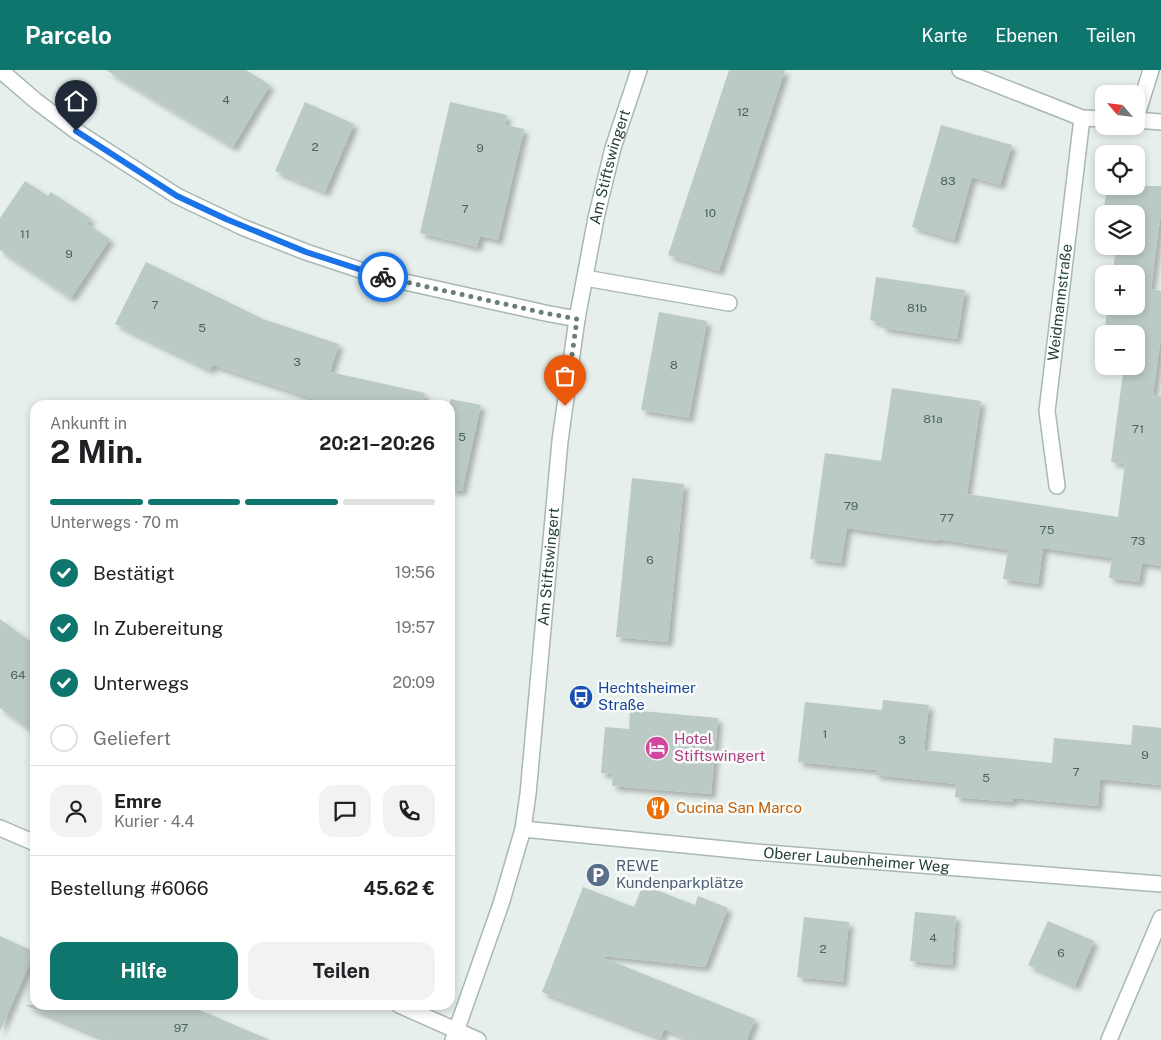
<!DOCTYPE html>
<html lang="de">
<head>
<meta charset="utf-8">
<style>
  :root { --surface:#fff; --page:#f2f2f2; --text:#202124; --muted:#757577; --line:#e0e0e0; --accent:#0f766e }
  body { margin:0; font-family:"Public Sans",sans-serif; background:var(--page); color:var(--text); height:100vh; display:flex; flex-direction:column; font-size:19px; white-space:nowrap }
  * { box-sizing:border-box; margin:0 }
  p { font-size:16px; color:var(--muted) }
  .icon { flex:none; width:28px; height:28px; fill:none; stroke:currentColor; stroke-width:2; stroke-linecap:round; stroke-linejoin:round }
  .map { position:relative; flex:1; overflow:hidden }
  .sheet { position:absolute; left:30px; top:330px; width:425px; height:610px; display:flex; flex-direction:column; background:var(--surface); border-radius:15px; box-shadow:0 2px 8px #0003 }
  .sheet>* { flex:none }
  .needle { width:32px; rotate:298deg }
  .tools { position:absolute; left:1095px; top:15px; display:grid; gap:10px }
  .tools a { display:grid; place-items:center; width:50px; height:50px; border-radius:10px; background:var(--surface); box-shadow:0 2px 8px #0003; font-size:25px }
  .pin { position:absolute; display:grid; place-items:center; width:42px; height:42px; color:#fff; margin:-51px -21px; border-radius:50% 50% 50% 0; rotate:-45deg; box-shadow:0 0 5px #0007 }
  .pin .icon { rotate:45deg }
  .courier { position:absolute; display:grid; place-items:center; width:50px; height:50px; margin:-25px; border:4px solid #1a73e8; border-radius:50%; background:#fff; color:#222; box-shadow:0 1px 6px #0007 }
  .headline em { font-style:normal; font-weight:700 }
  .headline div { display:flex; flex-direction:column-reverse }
  .headline { display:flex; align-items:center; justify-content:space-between; height:85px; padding:0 20px }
  h1 { font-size:32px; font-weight:700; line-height:38px }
  .bar { display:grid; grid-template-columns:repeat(4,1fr); gap:8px 5px; align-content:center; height:60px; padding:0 20px }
  .bar i { height:6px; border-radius:4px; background:var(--line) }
  .bar .current { background:var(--accent) }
  .bar p { grid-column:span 4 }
  .line { display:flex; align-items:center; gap:12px; padding:0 20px; border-top:1px solid var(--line) }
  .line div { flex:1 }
  .round { display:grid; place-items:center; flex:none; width:52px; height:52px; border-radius:15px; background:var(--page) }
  ol { padding:0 20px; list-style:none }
  li { display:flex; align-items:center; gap:15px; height:55px }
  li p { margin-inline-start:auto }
  li .icon { padding:5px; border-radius:50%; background:var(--accent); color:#fff; stroke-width:4 }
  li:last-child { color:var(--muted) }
  li i { width:28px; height:28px; border:2px solid var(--line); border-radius:50% }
  .cta { display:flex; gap:10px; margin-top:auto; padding:10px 20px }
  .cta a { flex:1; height:58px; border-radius:15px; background:var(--accent); color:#fff; font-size:20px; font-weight:700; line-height:58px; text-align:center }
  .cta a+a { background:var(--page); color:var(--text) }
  header { display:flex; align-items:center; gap:30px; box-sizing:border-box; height:70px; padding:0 25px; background:var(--accent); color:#fff }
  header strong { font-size:24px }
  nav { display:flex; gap:28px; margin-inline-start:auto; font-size:18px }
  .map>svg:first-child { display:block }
  .building { fill:#bbcac4; fill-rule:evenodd; filter:url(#shadow) }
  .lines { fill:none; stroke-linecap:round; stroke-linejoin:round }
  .service-casing { stroke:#a8b8b2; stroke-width:18 }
  .minor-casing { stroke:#a8b8b2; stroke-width:18 }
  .tertiary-casing { stroke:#a8b8b2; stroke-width:18 }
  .service { stroke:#fff; stroke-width:15 }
  .minor { stroke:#fff; stroke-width:15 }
  .tertiary { stroke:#fff; stroke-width:15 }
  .done { stroke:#687f78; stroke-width:5; stroke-dasharray:0 9 }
  .route { stroke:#1a73e8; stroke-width:6 }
  .labels { text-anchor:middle; stroke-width:5; stroke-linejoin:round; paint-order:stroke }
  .number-label { font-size:12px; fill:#4a645c }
  .street-label { font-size:15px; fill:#24423a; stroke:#f7fbf9 }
  .transit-label { font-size:15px; fill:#164399; stroke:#f7fbf9; text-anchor:start }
  .hotel-label { font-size:15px; fill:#b23c85; stroke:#f7fbf9; text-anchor:start }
  .food-label { font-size:15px; fill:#c56008; stroke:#f7fbf9; text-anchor:start }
  .service-label { font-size:15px; fill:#4e5e75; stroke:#f7fbf9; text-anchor:start }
</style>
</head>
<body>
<header>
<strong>Parcelo</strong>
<nav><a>Karte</a><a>Ebenen</a><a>Teilen</a></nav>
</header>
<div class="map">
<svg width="1161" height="970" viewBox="0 0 1161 970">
  <defs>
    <filter id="shadow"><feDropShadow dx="4.5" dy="4.5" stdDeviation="2.5" flood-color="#0004"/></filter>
  </defs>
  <rect width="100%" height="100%" fill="#e6efeb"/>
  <path class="building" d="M 106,0 L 246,0 L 270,15 L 233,77 Z
    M 729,0 L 785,0 L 719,201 L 668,185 Z
    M 305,32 L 354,54 L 325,122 L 275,101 Z
    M 450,32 L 507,45 L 505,55 L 524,59 L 498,170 L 480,166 L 477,177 L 420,163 Z
    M 941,55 L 1012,75 L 1000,115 L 972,107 L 954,170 L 912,157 Z
    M 25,111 L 48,126 L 51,122 L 91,149 L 87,154 L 110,169 L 71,228 L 0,180 L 0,148 Z
    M 1107,116 L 1161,116 L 1161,141 L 1151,219 L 1161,221 L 1161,266 L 1153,325 L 1161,326 L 1161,496 L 1142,493 L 1139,512 L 1109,508 L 1112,488 L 1043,478 L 1038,514 L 1003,509 L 1008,480 L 938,469 L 937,471 L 847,458 L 841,493 L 810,489 L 825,383 L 881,391 L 892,318 L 981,331 L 967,424 L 1118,447 L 1125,394 L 1111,392 L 1124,296 L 1136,296 L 1136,264 L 1104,264 L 1108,236 L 1136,236 L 1136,204 L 1112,204 L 1116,180 L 1099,178 ZM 1104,144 L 1136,144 L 1136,176 L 1104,176 Z
    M 146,192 L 263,249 L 339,274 L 330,302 L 425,323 L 423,335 L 332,335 L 213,295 L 210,300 L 115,254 Z
    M 876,207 L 965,220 L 957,269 L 882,258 L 883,254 L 870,250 Z
    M 659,242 L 707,251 L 689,348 L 641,340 Z
    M 450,329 L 481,335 L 462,421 L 450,420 Z
    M 632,408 L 684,414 L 668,572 L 616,567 Z
    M 0,549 L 35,575 L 35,663 L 0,638 Z
    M 883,630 L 929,635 L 924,680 L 1052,693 L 1054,668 L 1131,675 L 1133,655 L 1161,658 L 1161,715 L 1100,709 L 1098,736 L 1013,728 L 1012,732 L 955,727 L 956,714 L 875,705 L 875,700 L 798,692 L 805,632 L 882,640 Z
    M 630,640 L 718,648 L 711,724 L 612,716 L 613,704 L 601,703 L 605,657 L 629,659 Z
    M 643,815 L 695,835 L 698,826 L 728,838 L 705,897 L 605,886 L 604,888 L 755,949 L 747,970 L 690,970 L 664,959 L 661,968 L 542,922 L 583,817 L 634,837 Z
    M 915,842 L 956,846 L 952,895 L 910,891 Z
    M 804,847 L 849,852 L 843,912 L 797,907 Z
    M 1048,851 L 1094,871 L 1075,916 L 1028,895 Z
    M 0,866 L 35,882 L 0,961 Z
    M 25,935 L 188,935 L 270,970 L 107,970 Z"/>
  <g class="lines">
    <g class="service-casing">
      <path id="service" d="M 585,208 L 729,233"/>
    </g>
    <g class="minor-casing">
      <g id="minor">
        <path d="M 0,0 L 36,31 L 76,61 L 177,126 L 242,157 L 306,182 L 378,206 L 545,243 L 577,249"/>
        <path d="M 960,0 L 1082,48 L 1104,49"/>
        <path d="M 1136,48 L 1151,0"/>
        <path d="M 1136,50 L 1161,52"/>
        <path id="s1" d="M 1057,416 L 1047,341 L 1082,48"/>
        <path id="s2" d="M 523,759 L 755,782 L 1161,814"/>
        <path d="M 1109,970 L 1161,848"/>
      </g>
    </g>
    <g class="tertiary-casing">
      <g id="tertiary">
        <path d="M 0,758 L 35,773"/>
        <path d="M 399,935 L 478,970"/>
        <path id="s3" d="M 453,970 L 501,834 L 523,759 L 528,724 L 560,371 L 577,249 L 596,148 L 613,78 L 639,0"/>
      </g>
    </g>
    <use href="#service" class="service"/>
    <use href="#minor" class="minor"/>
    <use href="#tertiary" class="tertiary"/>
  </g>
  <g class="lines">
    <path class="done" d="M 383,207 L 545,243 L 577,249 L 565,336"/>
    <path class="route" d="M 76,61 L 177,126 L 226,149 L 306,182 L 383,207"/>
  </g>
  <defs>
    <g id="bus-disc" transform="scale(1.25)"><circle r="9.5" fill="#1a4fb4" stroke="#f7fbf9"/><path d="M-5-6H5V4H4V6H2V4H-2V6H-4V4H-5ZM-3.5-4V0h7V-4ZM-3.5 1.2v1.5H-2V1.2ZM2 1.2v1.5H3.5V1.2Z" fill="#fff"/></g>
    <g id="hotel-disc" transform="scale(1.25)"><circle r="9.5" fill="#d1479c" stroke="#f7fbf9"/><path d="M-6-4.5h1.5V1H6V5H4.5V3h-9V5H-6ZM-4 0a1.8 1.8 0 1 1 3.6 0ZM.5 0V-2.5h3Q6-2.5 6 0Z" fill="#fff"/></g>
    <g id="restaurant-disc" transform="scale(1.25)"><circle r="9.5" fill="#e8710a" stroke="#f7fbf9"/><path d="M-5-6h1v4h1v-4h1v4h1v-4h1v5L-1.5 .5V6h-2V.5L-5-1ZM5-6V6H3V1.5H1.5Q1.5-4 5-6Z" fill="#fff"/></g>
    <g id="parking-disc" transform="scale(1.25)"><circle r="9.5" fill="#5c6f8a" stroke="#f7fbf9"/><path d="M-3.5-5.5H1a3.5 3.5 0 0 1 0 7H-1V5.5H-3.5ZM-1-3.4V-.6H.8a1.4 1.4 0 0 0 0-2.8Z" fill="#fff"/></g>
  </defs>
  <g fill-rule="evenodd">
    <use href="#bus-disc" x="581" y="627"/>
    <use href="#hotel-disc" x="657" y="678"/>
    <use href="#restaurant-disc" x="658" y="738"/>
    <use href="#parking-disc" x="598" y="805"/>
  </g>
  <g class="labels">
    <g class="number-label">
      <text x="226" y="34">4</text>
      <text x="743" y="46">12</text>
      <text x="315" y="81">2</text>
      <text x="480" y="82">9</text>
      <text x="948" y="115">83</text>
      <text x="465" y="143">7</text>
      <text x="710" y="147">10</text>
      <text x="25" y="168">11</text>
      <text x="69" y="188">9</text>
      <text x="155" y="239">7</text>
      <text x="917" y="242">81b</text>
      <text x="202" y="262">5</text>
      <text x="297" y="296">3</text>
      <text x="674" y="299">8</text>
      <text x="933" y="353">81a</text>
      <text x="1138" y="363">71</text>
      <text x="462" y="371">5</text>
      <text x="851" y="440">79</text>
      <text x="947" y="452">77</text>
      <text x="1047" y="464">75</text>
      <text x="1138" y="475">73</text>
      <text x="650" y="494">6</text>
      <text x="18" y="609">64</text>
      <text x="825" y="668">1</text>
      <text x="902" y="674">3</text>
      <text x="1145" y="689">9</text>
      <text x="1076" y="706">7</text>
      <text x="986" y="712">5</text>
      <text x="933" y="872">4</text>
      <text x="823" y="883">2</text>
      <text x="1061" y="887">6</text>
      <text x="181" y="962">97</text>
    </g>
    <g class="street-label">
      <text dy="5" stroke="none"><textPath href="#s3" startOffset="891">Am Stiftswingert</textPath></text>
      <text dy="5" stroke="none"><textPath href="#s1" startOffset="185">Weidmannstraße</textPath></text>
      <text dy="5" stroke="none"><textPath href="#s3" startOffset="486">Am Stiftswingert</textPath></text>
      <text dy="5" stroke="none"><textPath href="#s2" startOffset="335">Oberer Laubenheimer Weg</textPath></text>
    </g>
    <g class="transit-label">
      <text x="598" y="623">Hechtsheimer<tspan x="598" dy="17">Straße</tspan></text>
    </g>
    <g class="hotel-label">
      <text x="674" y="674">Hotel<tspan x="674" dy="17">Stiftswingert</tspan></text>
    </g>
    <g class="food-label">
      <text x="676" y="743">Cucina San Marco</text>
    </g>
    <g class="service-label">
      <text x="616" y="801">REWE<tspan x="616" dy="17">Kundenparkplätze</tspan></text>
    </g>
  </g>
</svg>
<div class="tools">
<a><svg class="needle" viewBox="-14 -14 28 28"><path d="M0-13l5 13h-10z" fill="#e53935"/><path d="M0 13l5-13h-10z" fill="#757577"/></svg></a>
<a><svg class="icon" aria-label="locate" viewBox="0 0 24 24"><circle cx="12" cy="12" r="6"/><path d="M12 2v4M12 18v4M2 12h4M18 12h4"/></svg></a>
<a><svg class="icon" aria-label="layers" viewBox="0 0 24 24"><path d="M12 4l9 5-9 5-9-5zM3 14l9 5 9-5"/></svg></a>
<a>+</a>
<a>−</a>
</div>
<div class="pin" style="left:565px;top:336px;background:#ea580c"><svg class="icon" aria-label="bag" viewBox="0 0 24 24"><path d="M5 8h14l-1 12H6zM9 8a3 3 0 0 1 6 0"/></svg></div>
<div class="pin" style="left:76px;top:61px;background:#1f2937"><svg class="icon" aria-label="home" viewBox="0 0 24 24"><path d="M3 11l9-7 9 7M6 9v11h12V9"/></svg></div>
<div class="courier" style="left:383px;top:207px"><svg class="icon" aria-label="bike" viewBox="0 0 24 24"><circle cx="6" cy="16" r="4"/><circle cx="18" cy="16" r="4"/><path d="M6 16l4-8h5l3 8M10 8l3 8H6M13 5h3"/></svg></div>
<section class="sheet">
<div class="headline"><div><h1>2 Min.</h1><p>Ankunft in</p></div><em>20:21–20:26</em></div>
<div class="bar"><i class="current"></i><i class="current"></i><i class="current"></i><i></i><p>Unterwegs · 70 m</p></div>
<ol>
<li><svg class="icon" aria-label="check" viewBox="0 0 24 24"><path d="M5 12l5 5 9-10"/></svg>Bestätigt<p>19:56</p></li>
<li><svg class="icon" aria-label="check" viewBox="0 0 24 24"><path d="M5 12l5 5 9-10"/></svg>In Zubereitung<p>19:57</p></li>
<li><svg class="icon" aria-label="check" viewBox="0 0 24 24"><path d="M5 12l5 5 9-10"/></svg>Unterwegs<p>20:09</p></li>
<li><i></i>Geliefert</li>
</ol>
<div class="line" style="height:90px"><a class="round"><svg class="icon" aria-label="person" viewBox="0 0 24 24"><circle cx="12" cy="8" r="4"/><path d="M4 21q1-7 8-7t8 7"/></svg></a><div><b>Emre</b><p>Kurier · 4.4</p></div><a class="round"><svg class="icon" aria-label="chat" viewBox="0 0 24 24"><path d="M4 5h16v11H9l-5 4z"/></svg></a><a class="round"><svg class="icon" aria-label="phone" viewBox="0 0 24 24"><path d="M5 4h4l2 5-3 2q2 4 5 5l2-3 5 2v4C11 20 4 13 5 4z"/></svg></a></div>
<div class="line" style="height:65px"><div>Bestellung #6066</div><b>45.62 €</b></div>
<div class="cta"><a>Hilfe</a><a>Teilen</a></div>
</section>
</div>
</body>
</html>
